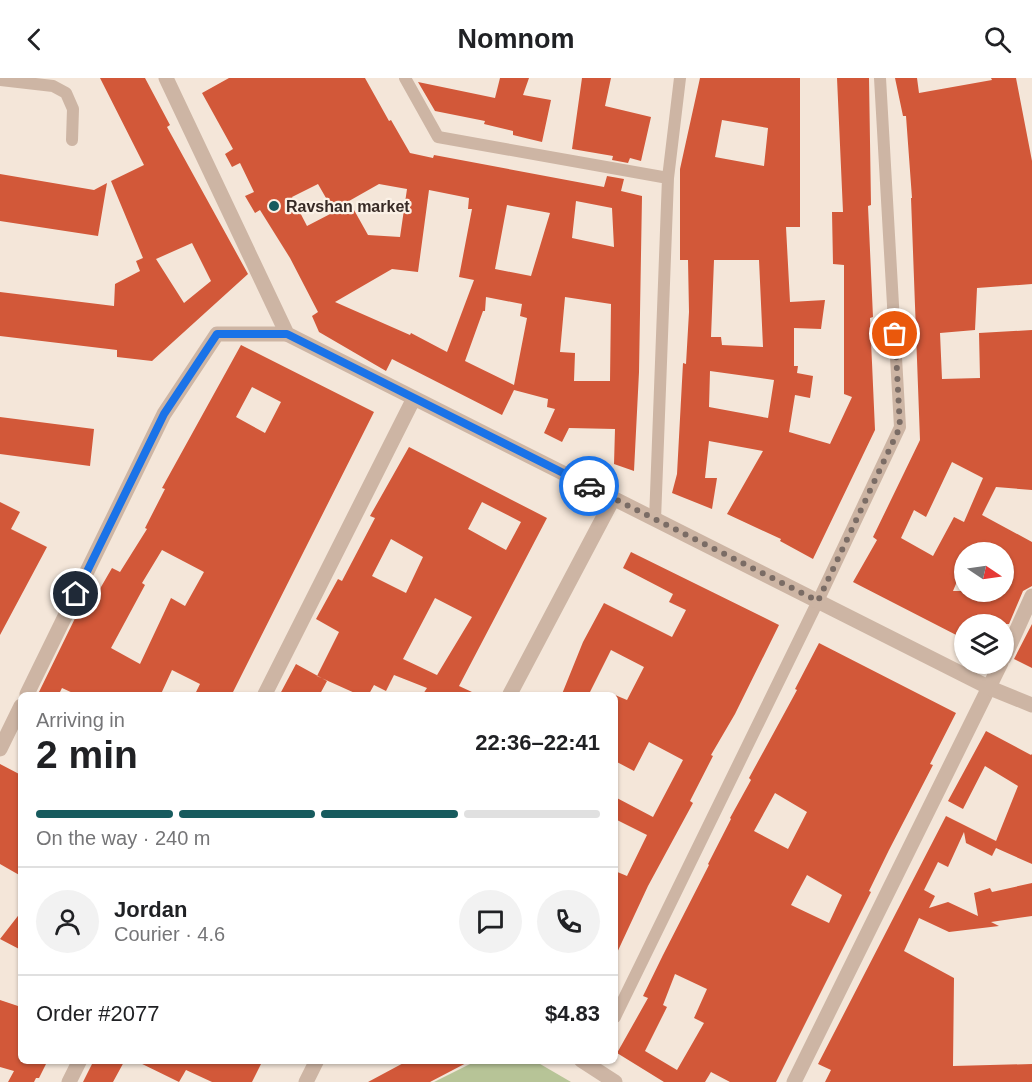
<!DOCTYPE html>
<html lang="en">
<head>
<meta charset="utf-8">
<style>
  :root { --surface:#fff; --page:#f2f2f2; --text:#202124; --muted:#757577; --line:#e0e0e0; --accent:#175b5e }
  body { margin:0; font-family:Arial,sans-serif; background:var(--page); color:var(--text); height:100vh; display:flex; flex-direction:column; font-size:22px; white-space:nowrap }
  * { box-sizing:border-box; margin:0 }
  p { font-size:20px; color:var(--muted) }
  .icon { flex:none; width:33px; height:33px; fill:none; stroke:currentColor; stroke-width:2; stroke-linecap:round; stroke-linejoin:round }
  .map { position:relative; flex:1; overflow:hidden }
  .sheet { position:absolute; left:18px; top:614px; width:600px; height:372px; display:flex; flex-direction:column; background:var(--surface); border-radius:9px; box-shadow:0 2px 4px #0004 }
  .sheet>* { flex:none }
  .needle { width:39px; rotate:103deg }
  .tools { position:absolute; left:954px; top:464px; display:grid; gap:12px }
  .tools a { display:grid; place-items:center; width:60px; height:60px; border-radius:50%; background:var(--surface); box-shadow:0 2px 4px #0004; font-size:30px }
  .pin { position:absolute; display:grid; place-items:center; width:51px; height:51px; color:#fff; margin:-26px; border:3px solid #fff; border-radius:50%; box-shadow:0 2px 6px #0007 }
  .courier { position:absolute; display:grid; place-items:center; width:60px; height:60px; margin:-30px; border:4px solid #1a73e8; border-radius:50%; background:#fff; color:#222; box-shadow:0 2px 8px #0007 }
  .headline em { font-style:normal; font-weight:600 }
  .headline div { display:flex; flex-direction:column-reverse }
  .headline { display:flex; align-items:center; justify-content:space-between; height:102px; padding:0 18px }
  h1 { font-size:39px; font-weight:600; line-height:45px }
  .bar { display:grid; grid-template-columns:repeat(4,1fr); gap:9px 6px; align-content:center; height:72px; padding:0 18px }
  .bar i { height:8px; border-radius:4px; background:var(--line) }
  .bar .current { background:var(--accent) }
  .bar p { grid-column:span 4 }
  .line { display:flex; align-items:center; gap:15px; padding:0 18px; border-top:2px solid var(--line) }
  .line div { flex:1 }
  .round { display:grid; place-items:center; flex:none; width:63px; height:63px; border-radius:32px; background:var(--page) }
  header { display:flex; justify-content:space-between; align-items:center; height:78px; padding:0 18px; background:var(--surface); font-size:27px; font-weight:600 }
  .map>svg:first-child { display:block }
  .green { fill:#b7c497 }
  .building { fill:#d25839; fill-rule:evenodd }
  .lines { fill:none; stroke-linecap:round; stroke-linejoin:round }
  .service { stroke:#cdb5a4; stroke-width:12 }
  .minor { stroke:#cdb5a4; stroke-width:15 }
  .tertiary { stroke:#cdb5a4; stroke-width:15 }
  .done { stroke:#7a6c65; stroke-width:6; stroke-dasharray:0 10.8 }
  .route { stroke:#1a73e8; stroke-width:8 }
  .poi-dot { fill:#175b5e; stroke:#fbf1e6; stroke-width:2 }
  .labels { text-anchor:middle; stroke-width:4.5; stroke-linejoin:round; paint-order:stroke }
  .poi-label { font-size:16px; font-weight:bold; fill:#382b26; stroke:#fbf1e6; text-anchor:start }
</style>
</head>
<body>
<header><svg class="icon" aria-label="back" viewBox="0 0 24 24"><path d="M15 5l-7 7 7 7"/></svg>Nomnom<svg class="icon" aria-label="search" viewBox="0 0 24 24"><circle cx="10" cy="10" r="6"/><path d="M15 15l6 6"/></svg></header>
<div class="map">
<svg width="1032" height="1004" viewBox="0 0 1032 1004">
  <rect width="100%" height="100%" fill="#f4e6d9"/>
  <path class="green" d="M 476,983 L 535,983 L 571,1004 L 434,1004 Z"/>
  <path class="building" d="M 100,0 L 145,0 L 170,47 L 167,49 L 248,196 L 152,283 L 117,279 L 117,272 L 0,258 L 0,214 L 114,228 L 115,206 L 140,193 L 136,183 L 143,180 L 111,103 L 144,87 ZM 192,165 L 211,203 L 184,225 L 156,181 Z
    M 229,0 L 365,0 L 389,43 L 391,42 L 410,75 L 433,80 L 434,77 L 604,109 L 607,98 L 624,101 L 621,113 L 642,118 L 639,294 L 634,393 L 614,386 L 615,351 L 569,350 L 562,364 L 544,355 L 555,331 L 547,329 L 548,321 L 514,312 L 502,337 L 392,281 L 386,293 L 319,254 L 312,238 L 318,234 L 290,180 L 260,132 L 255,135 L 245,118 L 254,114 L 240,85 L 232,89 L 225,76 L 233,71 L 202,15 ZM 318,106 L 334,134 L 307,148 L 292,119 ZM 379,106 L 407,111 L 400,159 L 368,157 L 349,123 ZM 429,112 L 469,120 L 468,131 L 472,131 L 459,199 L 474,202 L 447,274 L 411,255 L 410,257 L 335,224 L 392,191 L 418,194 ZM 576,123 L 612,130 L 614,169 L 572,160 ZM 507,127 L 550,135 L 531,198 L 495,191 ZM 486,219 L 522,226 L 520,238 L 527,240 L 514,307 L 465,283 L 483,233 L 485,233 ZM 565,219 L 611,226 L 610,303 L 574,303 L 575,275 L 560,274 Z
    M 500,0 L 529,0 L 523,17 L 551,22 L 542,64 L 513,57 L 513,53 L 484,46 L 485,43 L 435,33 L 418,4 L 495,20 Z
    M 582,0 L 611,0 L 605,28 L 651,39 L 641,83 L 630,80 L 628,85 L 612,82 L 613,78 L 572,71 Z
    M 700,0 L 800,0 L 800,149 L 786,149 L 790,224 L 825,222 L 821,251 L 794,250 L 794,288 L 798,288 L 797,295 L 813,298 L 810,320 L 795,317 L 789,354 L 830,366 L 852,319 L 844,316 L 844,187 L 833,186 L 832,134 L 843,134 L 837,0 L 869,0 L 871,127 L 868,128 L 873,239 L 870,240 L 875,352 L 813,481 L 780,463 L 781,461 L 727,436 L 763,373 L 709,363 L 705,400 L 717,400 L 712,431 L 672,415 L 677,396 L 683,285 L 686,286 L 689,234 L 688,182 L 680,182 L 680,91 ZM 722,42 L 768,50 L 764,88 L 715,79 ZM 714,182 L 759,182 L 763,269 L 722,267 L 721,259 L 711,259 ZM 710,293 L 774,302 L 768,340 L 709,329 Z
    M 895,0 L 917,0 L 919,15 L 992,2 L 991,0 L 1016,0 L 1032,83 L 1032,206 L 977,210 L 975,252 L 940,255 L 942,301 L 980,300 L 979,255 L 1032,252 L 1032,412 L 996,409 L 982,437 L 1032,464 L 1032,508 L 1023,513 L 1009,546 L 964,546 L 964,561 L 853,504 L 877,462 L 873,459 L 920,362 L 911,120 L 912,120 L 906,38 L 903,38 ZM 952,384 L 983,400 L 964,444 L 954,439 L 933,478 L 901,460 L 914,432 L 926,439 ZM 964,474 L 1004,474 L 1004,513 L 953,513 L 958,501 L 956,500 L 964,484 Z
    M 0,96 L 94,112 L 107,105 L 98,158 L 0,143 Z
    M 241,267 L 374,334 L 232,616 L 195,616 L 200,606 L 172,592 L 161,616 L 75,616 L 62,610 L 59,616 L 38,616 L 83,524 L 90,528 L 112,490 L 120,494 L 147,451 L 145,450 L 165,411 L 162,410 ZM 252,309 L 281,324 L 265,355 L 236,339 ZM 162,472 L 204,494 L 185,528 L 171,520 L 140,586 L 111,570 L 145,507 L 142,505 Z
    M 0,339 L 94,351 L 90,388 L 0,376 Z
    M 409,369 L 547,440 L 459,608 L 472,614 L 471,616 L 423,616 L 427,610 L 394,597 L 386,613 L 374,607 L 369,616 L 357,616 L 317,598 L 339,554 L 316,541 L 338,501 L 342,503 L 375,440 L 370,438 ZM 482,424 L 521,444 L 506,472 L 468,451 ZM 391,461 L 423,479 L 406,515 L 372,498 ZM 435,520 L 472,539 L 437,597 L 403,581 Z
    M 0,424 L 20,434 L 11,451 L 47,469 L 0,557 Z
    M 631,474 L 779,547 L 735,636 L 711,677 L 713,678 L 690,723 L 693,725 L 648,808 L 615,879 L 615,793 L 627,798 L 647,757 L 615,741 L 615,719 L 653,739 L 683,682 L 649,664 L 634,693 L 615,683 L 615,617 L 627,622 L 644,589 L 611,572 L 589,616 L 562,616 L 583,564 L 604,525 L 672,559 L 686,532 L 669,524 L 673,516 L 623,490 Z
    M 1032,546 L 1032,590 L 1014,581 Z
    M 819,565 L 956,635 L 930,686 L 933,687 L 889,772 L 869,813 L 871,814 L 776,1004 L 730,1004 L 711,994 L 705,1004 L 664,1004 L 617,975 L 648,920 L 643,918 L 663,877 L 709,787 L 708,786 L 731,741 L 730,740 L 751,702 L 749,700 L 797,612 L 795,611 ZM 775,715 L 807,734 L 788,771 L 754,753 ZM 807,797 L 842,817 L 829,845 L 791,827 ZM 675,896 L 707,911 L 694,940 L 704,945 L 677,992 L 645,973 L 667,929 L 663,927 Z
    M 296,586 L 327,603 L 320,616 L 280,616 Z
    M 986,653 L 1031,677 L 1032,676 L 1032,786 L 996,770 L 992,778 L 966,765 L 964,754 L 948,789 L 938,784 L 924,812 L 935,818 L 929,830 L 948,824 L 978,838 L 974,815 L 990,810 L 992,814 L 1032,805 L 1032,838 L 991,844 L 999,848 L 949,854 L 919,840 L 904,873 L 954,900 L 953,988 L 1032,986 L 1032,1004 L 825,1004 L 831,992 L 818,986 L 946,738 L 996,763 L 1018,708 L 985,688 L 963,731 L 948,723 Z
    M 0,686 L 21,697 L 21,798 L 0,786 Z
    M 21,834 L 21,872 L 0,861 Z
    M 0,922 L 21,929 L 21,982 L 48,982 L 39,1000 L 36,1000 L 34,1004 L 8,1004 L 14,993 L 0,989 Z
    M 94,982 L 125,982 L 113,1004 L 83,1004 Z
    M 134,982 L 263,982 L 252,1004 L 212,1004 L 186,992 L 179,1004 Z
    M 409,982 L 472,982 L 430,1004 L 368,1004 Z"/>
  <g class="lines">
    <path class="service" d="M 405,0 L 438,59 L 668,100
      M 0,2 L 53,8 L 66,15 L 73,31 L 72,62
      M 655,442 L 668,100 L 680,0
      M 615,939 L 818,523 L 900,349 L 880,0"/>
    <path class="minor" d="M 1004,580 L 1032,518
      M 27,616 L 164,336 L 217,256 L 287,256
      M 0,671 L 21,628
      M 581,982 L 615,1004
      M 794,1004 L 1001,585"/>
    <path class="tertiary" d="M 166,0 L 287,256 L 990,610 L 1032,627
      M 265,616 L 414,320
      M 510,616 L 613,421
      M 69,1004 L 80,982
      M 306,1004 L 317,982"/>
  </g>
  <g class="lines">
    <path class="done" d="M 589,408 L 818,523 L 900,349 L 895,256"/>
    <path class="route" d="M 76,516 L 164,336 L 217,256 L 287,256 L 589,408"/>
  </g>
  <circle class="poi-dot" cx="274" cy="128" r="6"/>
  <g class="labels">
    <g class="poi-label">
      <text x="286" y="134">Ravshan market</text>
    </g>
  </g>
</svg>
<div class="tools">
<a><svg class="needle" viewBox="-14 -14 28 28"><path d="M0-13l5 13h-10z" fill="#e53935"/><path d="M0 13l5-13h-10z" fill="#757577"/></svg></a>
<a><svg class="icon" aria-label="layers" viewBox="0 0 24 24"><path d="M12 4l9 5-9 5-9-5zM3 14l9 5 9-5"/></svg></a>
</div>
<div class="pin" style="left:895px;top:256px;background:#ea580c"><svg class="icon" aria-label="bag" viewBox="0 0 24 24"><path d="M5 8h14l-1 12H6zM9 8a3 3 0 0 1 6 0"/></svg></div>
<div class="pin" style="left:76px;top:516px;background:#1f2937"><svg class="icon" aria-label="home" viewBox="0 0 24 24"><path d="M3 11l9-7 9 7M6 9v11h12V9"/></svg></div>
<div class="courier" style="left:589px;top:408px"><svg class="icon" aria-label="car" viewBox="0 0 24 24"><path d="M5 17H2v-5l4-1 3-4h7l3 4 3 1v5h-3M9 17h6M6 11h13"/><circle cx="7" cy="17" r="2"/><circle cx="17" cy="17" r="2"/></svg></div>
<section class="sheet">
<div class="headline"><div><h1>2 min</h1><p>Arriving in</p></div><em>22:36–22:41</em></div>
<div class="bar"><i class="current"></i><i class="current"></i><i class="current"></i><i></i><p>On the way · 240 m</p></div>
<div class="line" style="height:108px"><a class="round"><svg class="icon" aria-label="person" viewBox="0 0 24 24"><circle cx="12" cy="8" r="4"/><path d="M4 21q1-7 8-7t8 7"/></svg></a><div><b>Jordan</b><p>Courier · 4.6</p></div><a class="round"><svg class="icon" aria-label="chat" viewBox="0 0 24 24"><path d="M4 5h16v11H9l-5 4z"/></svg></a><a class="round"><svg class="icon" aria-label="phone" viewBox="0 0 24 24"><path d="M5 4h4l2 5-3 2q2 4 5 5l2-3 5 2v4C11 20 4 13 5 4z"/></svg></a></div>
<div class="line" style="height:78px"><div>Order #2077</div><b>$4.83</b></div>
</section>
</div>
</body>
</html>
